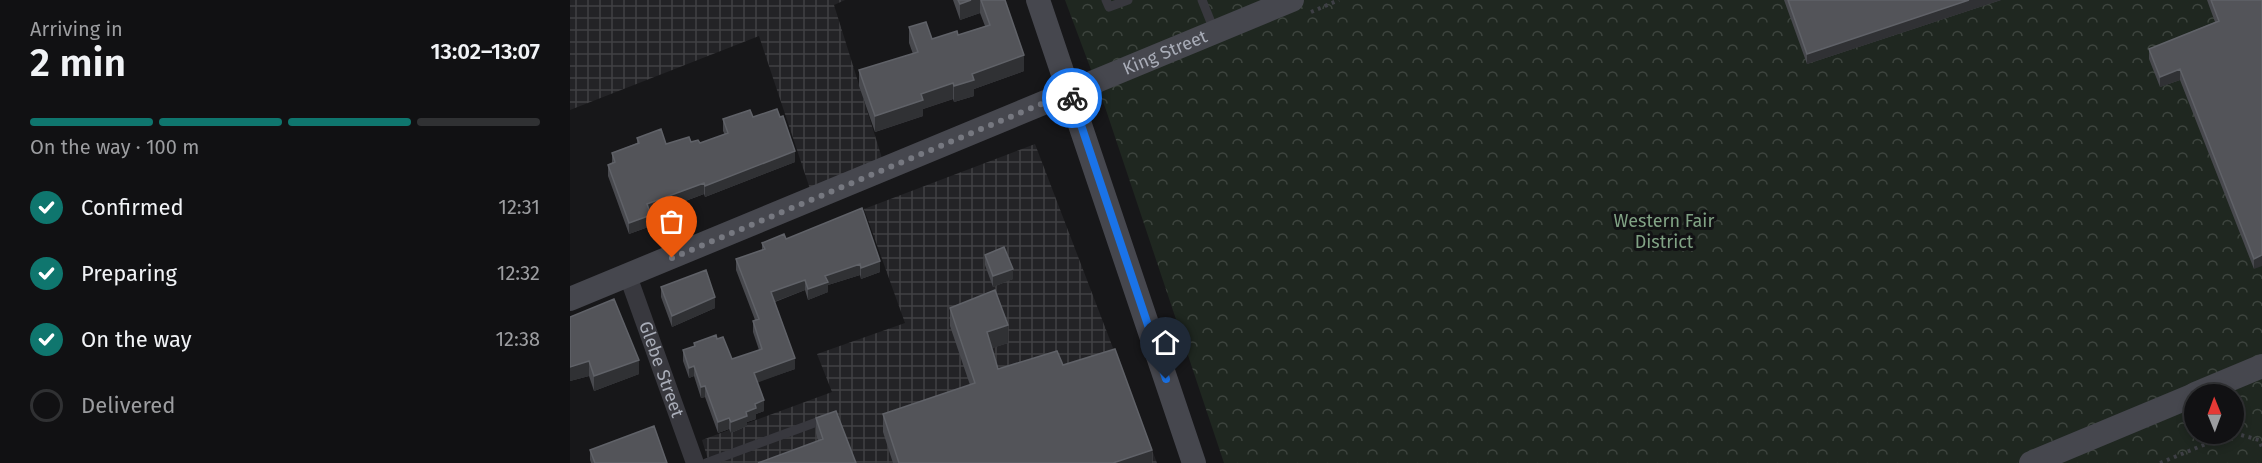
<!DOCTYPE html>
<html lang="en">
<head>
<meta charset="utf-8">
<style>
  :root { --surface:#111113; --page:#1e1f21; --text:#f1f3f6; --muted:#9c9da0; --line:#303133; --accent:#0f766e }
  body { margin:0; font-family:"Fira Sans",sans-serif; background:var(--page); color:var(--text); height:100vh; display:flex; flex-direction:column; font-size:22px; white-space:nowrap }
  * { box-sizing:border-box; margin:0 }
  p { font-size:20px; color:var(--muted) }
  .icon { flex:none; width:33px; height:33px; fill:none; stroke:currentColor; stroke-width:2; stroke-linecap:round; stroke-linejoin:round }
  .map { position:relative; flex:1; overflow:hidden }
  .panel { display:flex; flex-direction:column; background:var(--surface); width:570px }
  .panel>* { flex:none }
  .needle { width:39px; rotate:359deg }
  .controls { position:absolute; left:1614px; top:384px; display:grid; gap:12px }
  .controls a { display:grid; place-items:center; width:60px; height:60px; border-radius:50%; background:var(--surface); box-shadow:0 3px 9px #0003,0 0 0 2px var(--line); font-size:30px }
  .pin { position:absolute; display:grid; place-items:center; width:51px; height:51px; color:#fff; margin:-62px -26px; border-radius:50% 50% 50% 0; rotate:-45deg; box-shadow:0 0 6px #0007 }
  .pin .icon { rotate:45deg }
  .courier { position:absolute; display:grid; place-items:center; width:60px; height:60px; margin:-30px; border:4px solid #1a73e8; border-radius:50%; background:#fff; color:#222; box-shadow:0 2px 8px #0007 }
  .head em { font-style:normal; font-weight:600 }
  .head div { display:flex; flex-direction:column-reverse }
  .head { display:flex; align-items:center; justify-content:space-between; height:102px; padding:0 30px }
  h1 { font-size:39px; font-weight:600; line-height:45px }
  .bar { display:grid; grid-template-columns:repeat(4,1fr); gap:9px 6px; align-content:center; height:72px; padding:0 30px }
  .bar i { height:8px; border-radius:4px; background:var(--line) }
  .bar .on { background:var(--accent) }
  .bar p { grid-column:span 4 }
  ol { padding:0 30px; list-style:none }
  li { display:flex; align-items:center; gap:18px; height:66px }
  li p { margin-inline-start:auto }
  li .icon { padding:6px; border-radius:50%; background:var(--accent); color:#fff; stroke-width:4 }
  li:last-child { color:var(--muted) }
  li i { width:33px; height:33px; border:3px solid var(--line); border-radius:50% }
  main { display:flex; flex:1; min-height:0 }
  .map>svg:first-child { display:block }
  .industrial { fill:url(#industrial-grid) }
  .forest { fill:url(#forest-crowns); fill-rule:evenodd }
  .lines { fill:none; stroke-linecap:round; stroke-linejoin:round }
  .path { stroke:#3e3f45; stroke-width:4; stroke-dasharray:3 4.5; stroke-linecap:butt }
  .lane { stroke:#38383e; stroke-width:9 }
  .street { stroke:#38383e; stroke-width:18 }
  .secondary { stroke:#46474e; stroke-width:24 }
  .wall { fill:#48494e }
  .shaded-wall { fill:#303134 }
  .building { fill:#535459; stroke:#606268; stroke-width:1.5 }
  .done { stroke:#767880; stroke-width:6; stroke-dasharray:0 10.8 }
  .route { stroke:#1a73e8; stroke-width:8 }
  .labels { text-anchor:middle; stroke-width:6; stroke-linejoin:round; paint-order:stroke }
  .street-label { font-size:18px; fill:#a9adb8; stroke:#121214 }
  .park-label { font-size:18px; fill:#81a385; stroke:#121214 }
</style>
</head>
<body>
<main>
<section class="panel">
<div class="head"><div><h1>2 min</h1><p>Arriving in</p></div><em>13:02–13:07</em></div>
<div class="bar"><i class="on"></i><i class="on"></i><i class="on"></i><i></i><p>On the way · 100 m</p></div>
<ol>
<li><svg class="icon" aria-label="check" viewBox="0 0 24 24"><path d="M5 12l5 5 9-10"/></svg>Confirmed<p>12:31</p></li>
<li><svg class="icon" aria-label="check" viewBox="0 0 24 24"><path d="M5 12l5 5 9-10"/></svg>Preparing<p>12:32</p></li>
<li><svg class="icon" aria-label="check" viewBox="0 0 24 24"><path d="M5 12l5 5 9-10"/></svg>On the way<p>12:38</p></li>
<li><i></i>Delivered</li>
</ol>
</section>
<div class="map">
<svg width="1692" height="463" viewBox="0 0 1692 463">
  <defs>
    <pattern id="industrial-grid" width="8" height="8" patternUnits="userSpaceOnUse" patternTransform="scale(1.5)"><rect width="8" height="8" fill="#232326"/><path d="M0 4h8M4 0v8" fill="none" stroke="#404043"/></pattern>
    <pattern id="forest-crowns" width="20" height="18" patternUnits="userSpaceOnUse" patternTransform="scale(1.5)"><rect width="20" height="18" fill="#1f2720"/><path d="M2 6a3 3 0 1 1 6 0M12 15a3 3 0 1 1 6 0" fill="none" stroke="#3d443e"/></pattern>
  </defs>
  <rect width="100%" height="100%" fill="#171719"/>
  <path class="industrial" d="M 0,0 L 275,0 L 264,5 L 312,158 L 240,189 L 189,36 L 0,110 Z
    M 465,144 L 587,463 L 139,463 L 132,440 L 262,392 L 247,354 L 335,323 L 294,209 Z"/>
  <path class="forest" d="M 495,0 L 1692,0 L 1692,463 L 654,463 L 536,110 ZM 1624,394 L 1664,394 L 1664,434 L 1624,434 Z"/>
  <g class="lines">
    <path class="path" d="M 741,12 L 769,0
      M 1664,433 L 1689,440 L 1692,447
      M 1590,463 L 1660,434"/>
    <path class="lane" d="M 536,0 L 539,7 L 558,0
      M 632,0 L 644,30
      M 136,463 L 255,419"/>
    <path class="street" id="s1" d="M 58,276 L 125,463"/>
    <g class="secondary">
      <path d="M 468,0 L 624,463"/>
      <path id="s2" d="M 0,299 L 722,0"/>
      <path d="M 1625,394 L 1692,366"/>
      <path d="M 1461,463 L 1624,395"/>
    </g>
  </g>
  <path class="wall" d="M 383,0 L 435,0 L 454,71 L 404,89 L 404,96 L 384,102 L 383,99 L 353,109 L 353,116 L 305,132 L 289,86 L 289,70 L 343,54 L 339,43 L 339,27 L 362,39 L 388,35 L 415,26 L 410,13 L 390,20 Z
    M 1214,0 L 1431,0 L 1237,64 Z
    M 1637,0 L 1692,0 L 1684,269 L 1610,80 L 1590,87 L 1579,59 L 1579,49 L 1645,22 Z
    M 183,117 L 225,162 L 135,197 L 134,194 L 81,214 L 81,226 L 59,234 L 38,176 L 38,165 L 42,163 L 42,153 L 67,143 L 67,138 L 96,144 L 121,142 L 130,143 L 155,135 L 153,131 L 153,119 Z
    M 216,239 L 310,272 L 291,279 L 290,275 L 258,285 L 258,292 L 238,300 L 235,290 L 205,302 L 225,369 L 187,382 L 194,411 L 186,414 L 186,419 L 177,422 L 177,426 L 161,433 L 159,429 L 148,433 L 135,397 L 131,398 L 124,376 L 119,378 L 113,361 L 113,350 L 124,347 L 124,343 L 147,339 L 162,359 L 189,350 L 183,332 L 183,321 L 185,320 L 166,270 L 166,259 L 192,250 L 192,243 Z
    M 415,255 L 443,279 L 423,287 L 415,265 Z
    M 91,287 L 145,308 L 102,327 L 91,297 Z
    M 380,308 L 438,343 L 422,348 L 428,369 L 493,365 L 582,463 L 323,463 L 313,432 L 313,414 L 400,385 L 380,326 Z
    M 0,317 L 69,374 L 24,391 L 19,376 L 0,381 Z
    M 246,418 L 286,463 L 248,441 L 246,433 Z
    M 20,450 L 97,463 L 21,463 L 20,460 Z"/>
  <path class="shaded-wall" d="M 401,0 L 410,0 L 410,13 L 390,20 L 390,4 Z
    M 1399,0 L 1431,0 L 1237,64 L 1237,54 Z
    M 454,55 L 454,71 L 404,89 L 404,96 L 384,102 L 384,86 L 402,74 Z
    M 1610,69 L 1610,80 L 1590,87 L 1590,77 Z
    M 383,83 L 383,99 L 353,109 L 353,116 L 305,132 L 305,116 L 351,94 Z
    M 225,151 L 225,162 L 135,197 L 135,186 Z
    M 134,183 L 134,194 L 77,215 L 77,204 Z
    M 81,215 L 81,226 L 59,234 L 59,223 Z
    M 1692,255 L 1692,266 L 1684,269 L 1684,259 Z
    M 310,261 L 310,272 L 291,279 L 291,268 Z
    M 290,264 L 290,275 L 258,285 L 258,292 L 238,300 L 238,289 L 255,276 Z
    M 443,269 L 443,279 L 423,287 L 423,276 Z
    M 235,280 L 235,290 L 201,303 L 201,292 Z
    M 145,297 L 145,308 L 102,327 L 102,316 Z
    M 438,325 L 438,343 L 417,350 L 417,332 Z
    M 225,358 L 225,369 L 184,384 L 184,373 Z
    M 69,360 L 69,374 L 24,391 L 24,376 Z
    M 19,361 L 19,376 L 0,381 L 0,367 Z
    M 124,366 L 124,376 L 119,378 L 119,368 Z
    M 135,386 L 135,397 L 131,398 L 131,387 Z
    M 194,400 L 194,411 L 186,414 L 186,419 L 177,422 L 177,426 L 161,433 L 161,422 L 176,412 L 185,404 Z
    M 159,418 L 159,429 L 148,433 L 148,422 Z
    M 582,450 L 582,463 L 543,463 Z"/>
  <path class="building" d="M 388,0 L 401,0 L 390,4 Z
    M 411,0 L 435,0 L 454,55 L 402,74 L 404,80 L 384,86 L 383,83 L 351,94 L 353,100 L 305,116 L 289,70 L 348,52 L 339,27 L 356,22 L 362,39 L 387,31 L 388,35 L 420,25 Z
    M 1218,0 L 1399,0 L 1237,54 Z
    M 1641,0 L 1692,0 L 1692,255 L 1684,259 L 1610,69 L 1590,77 L 1579,49 L 1649,21 Z
    M 207,109 L 210,117 L 213,116 L 225,151 L 135,186 L 134,183 L 77,204 L 81,215 L 59,223 L 38,165 L 45,162 L 42,153 L 69,143 L 67,138 L 91,129 L 96,144 L 119,137 L 121,142 L 128,140 L 130,143 L 158,133 L 153,119 L 180,110 L 183,117 Z
    M 292,208 L 310,261 L 291,268 L 290,264 L 255,276 L 258,282 L 238,289 L 235,280 L 201,292 L 225,358 L 184,373 L 194,400 L 185,404 L 186,408 L 176,412 L 177,416 L 161,422 L 159,418 L 148,422 L 135,386 L 131,387 L 124,366 L 119,368 L 113,350 L 125,346 L 124,343 L 146,335 L 147,339 L 153,337 L 162,359 L 192,349 L 183,321 L 189,319 L 166,259 L 195,249 L 192,243 L 214,234 L 216,239 Z
    M 434,247 L 443,269 L 423,276 L 415,255 Z
    M 136,270 L 145,297 L 102,316 L 91,287 Z
    M 425,290 L 438,325 L 417,332 L 428,369 L 487,351 L 493,365 L 545,349 L 582,450 L 543,463 L 329,463 L 313,414 L 405,383 L 380,308 Z
    M 44,299 L 69,360 L 24,376 L 19,361 L 0,367 L 0,317 Z
    M 266,411 L 286,463 L 188,463 L 253,439 L 246,418 Z
    M 84,426 L 97,463 L 25,463 L 20,450 Z"/>
  <g class="lines">
    <path class="done" d="M 102,258 L 500,92 L 502,98"/>
    <path class="route" d="M 502,98 L 596,379"/>
  </g>
  <g class="labels">
    <g class="street-label">
      <text dy="6" stroke="none"><textPath href="#s2" startOffset="644">King Street</textPath></text>
      <text dy="6" stroke="none"><textPath href="#s1" startOffset="99">Glebe Street</textPath></text>
    </g>
    <g class="park-label">
      <text x="1094" y="227">Western Fair<tspan x="1094" dy="21">District</tspan></text>
    </g>
  </g>
</svg>
<div class="controls">
<a><svg class="needle" viewBox="-14 -14 28 28"><path d="M0-13l5 13h-10z" fill="#e53935"/><path d="M0 13l5-13h-10z" fill="#9c9da0"/></svg></a>
</div>
<div class="pin" style="left:102px;top:258px;background:#ea580c"><svg class="icon" aria-label="bag" viewBox="0 0 24 24"><path d="M5 8h14l-1 12H6zM9 8a3 3 0 0 1 6 0"/></svg></div>
<div class="pin" style="left:596px;top:379px;background:#1f2937"><svg class="icon" aria-label="home" viewBox="0 0 24 24"><path d="M3 11l9-7 9 7M6 9v11h12V9"/></svg></div>
<div class="courier" style="left:502px;top:98px"><svg class="icon" aria-label="bike" viewBox="0 0 24 24"><circle cx="6" cy="16" r="4"/><circle cx="18" cy="16" r="4"/><path d="M6 16l4-8h5l3 8M10 8l3 8H6M13 5h3"/></svg></div>
</div>
</main>
</body>
</html>
